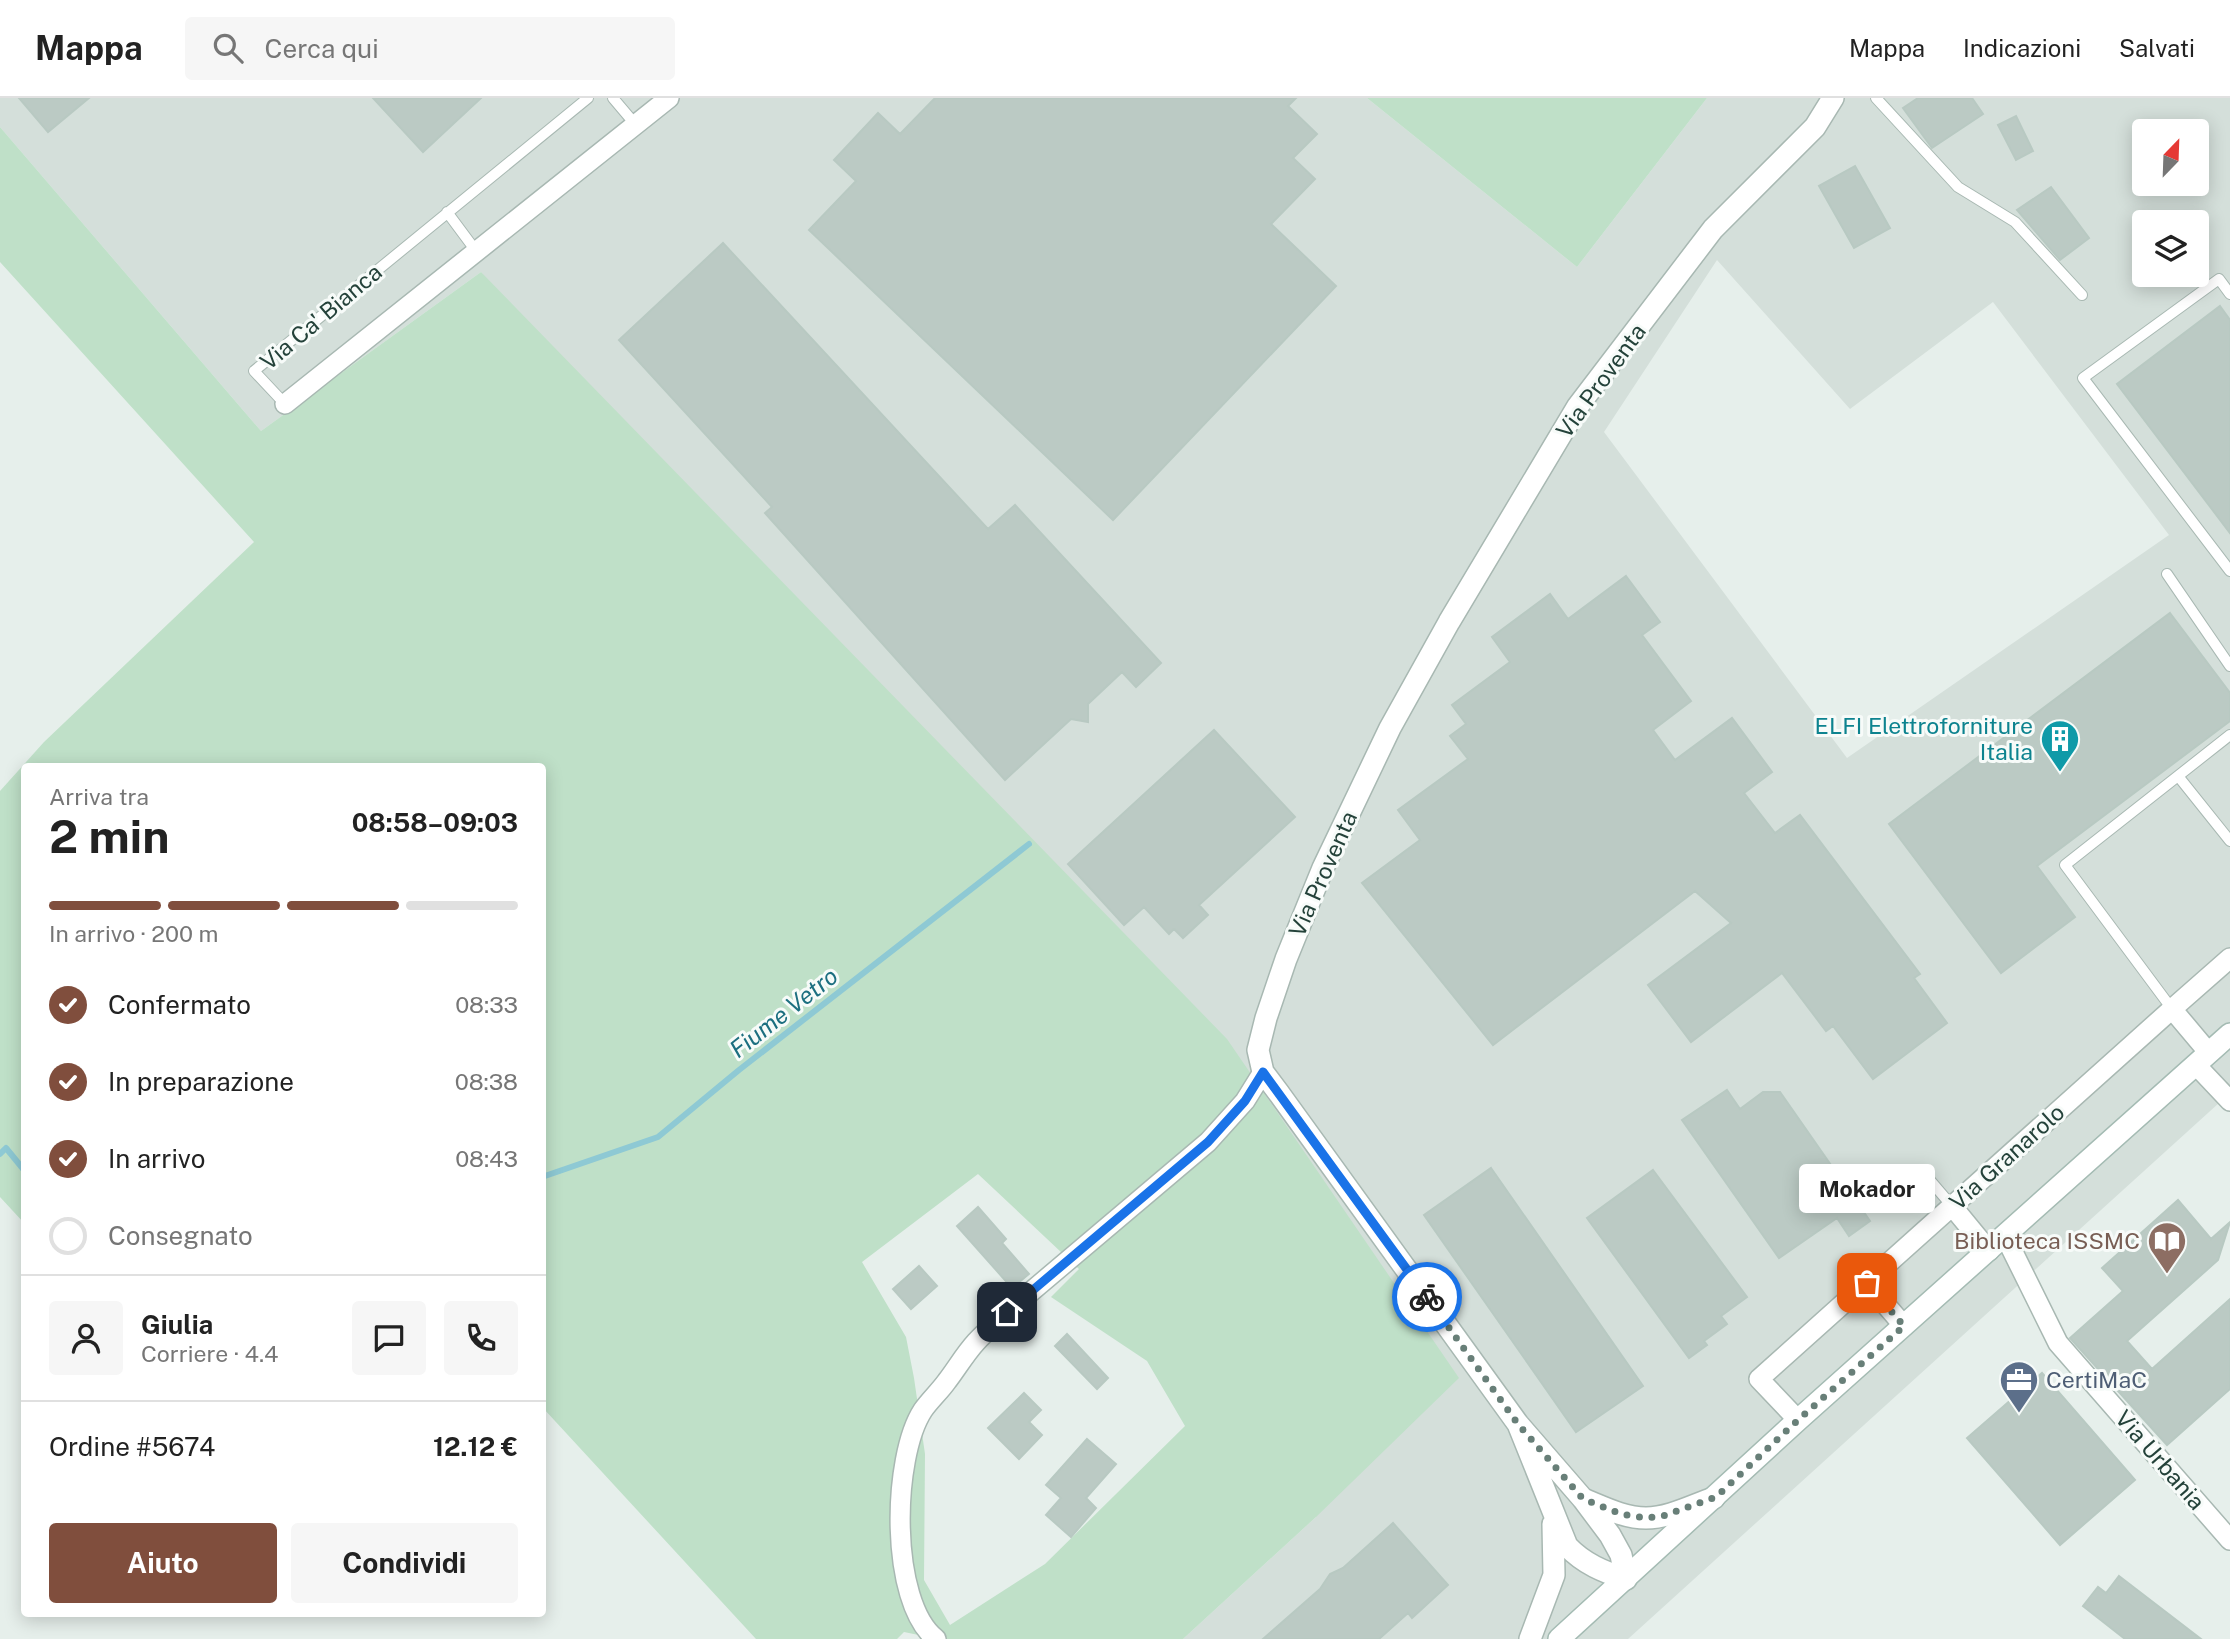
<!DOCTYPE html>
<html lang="it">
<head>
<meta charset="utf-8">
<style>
  :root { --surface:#fff; --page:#f6f6f6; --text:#222; --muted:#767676; --line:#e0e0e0; --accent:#804e3d }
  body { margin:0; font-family:"Public Sans",sans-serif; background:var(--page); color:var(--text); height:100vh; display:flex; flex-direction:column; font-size:26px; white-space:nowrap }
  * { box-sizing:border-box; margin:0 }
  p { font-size:23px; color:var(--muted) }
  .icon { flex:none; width:38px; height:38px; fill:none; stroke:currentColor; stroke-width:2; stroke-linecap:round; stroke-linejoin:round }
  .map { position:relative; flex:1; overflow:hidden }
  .panel { position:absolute; left:21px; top:665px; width:525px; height:854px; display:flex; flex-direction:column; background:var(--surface); border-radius:7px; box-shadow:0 4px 18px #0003 }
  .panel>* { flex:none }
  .needle { width:46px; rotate:23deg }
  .buttons { position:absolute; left:2132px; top:21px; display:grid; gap:14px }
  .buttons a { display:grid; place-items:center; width:77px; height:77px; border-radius:7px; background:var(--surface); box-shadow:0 4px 18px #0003; font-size:35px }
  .pin { position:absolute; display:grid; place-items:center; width:60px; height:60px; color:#fff; margin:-30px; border-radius:14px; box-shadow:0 4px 10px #0006 }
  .courier { position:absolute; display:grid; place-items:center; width:70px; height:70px; margin:-35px; border:5px solid #1a73e8; border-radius:50%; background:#fff; color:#222; box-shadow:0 2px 9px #0007 }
  .bubble { position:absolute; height:49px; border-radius:7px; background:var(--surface); box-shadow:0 4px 18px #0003; font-size:23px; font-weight:700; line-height:49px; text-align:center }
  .overview em { font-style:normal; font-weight:700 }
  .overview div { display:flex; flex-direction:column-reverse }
  .overview { display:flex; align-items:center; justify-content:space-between; height:119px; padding:0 28px }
  h1 { font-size:46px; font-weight:700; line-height:52px }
  .bar { display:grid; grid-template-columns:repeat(4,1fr); gap:10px 7px; align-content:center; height:84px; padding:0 28px }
  .bar i { height:9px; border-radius:5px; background:var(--line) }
  .bar .on { background:var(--accent) }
  .bar p { grid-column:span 4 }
  .line { display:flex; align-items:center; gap:18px; padding:0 28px; border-top:2px solid var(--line) }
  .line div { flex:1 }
  .round { display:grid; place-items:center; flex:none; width:74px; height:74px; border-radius:7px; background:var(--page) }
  ol { padding:0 28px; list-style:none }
  li { display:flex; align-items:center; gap:21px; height:77px }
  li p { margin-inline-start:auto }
  li .icon { padding:7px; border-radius:50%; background:var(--accent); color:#fff; stroke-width:4 }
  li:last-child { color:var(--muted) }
  li i { width:38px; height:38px; border:4px solid var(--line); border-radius:50% }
  .button { display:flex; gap:14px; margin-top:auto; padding:14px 28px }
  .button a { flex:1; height:80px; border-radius:7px; background:var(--accent); color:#fff; font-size:28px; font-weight:700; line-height:80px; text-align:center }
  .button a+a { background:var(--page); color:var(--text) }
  header { display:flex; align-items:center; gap:42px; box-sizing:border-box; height:98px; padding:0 35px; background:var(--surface); border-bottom:2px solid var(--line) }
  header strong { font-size:33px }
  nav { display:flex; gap:38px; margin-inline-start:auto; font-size:24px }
  .search { width:490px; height:63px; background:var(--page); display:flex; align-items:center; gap:18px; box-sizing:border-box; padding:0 24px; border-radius:7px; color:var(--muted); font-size:26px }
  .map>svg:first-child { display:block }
  .built { fill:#d4dfda; fill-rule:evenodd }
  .green { fill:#bfe0c8; fill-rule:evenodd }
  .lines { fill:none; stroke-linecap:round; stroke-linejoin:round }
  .stream { stroke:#8ec9d4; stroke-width:6 }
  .building { fill:#bbcac4; stroke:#b8c9c2; stroke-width:2 }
  .service-casing { stroke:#a8b8b2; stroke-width:12 }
  .minor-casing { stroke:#a8b8b2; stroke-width:22 }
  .tertiary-casing { stroke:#a8b8b2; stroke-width:24 }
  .secondary-casing { stroke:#a4bbb3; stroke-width:24 }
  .service { stroke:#fff; stroke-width:10 }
  .minor { stroke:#fff; stroke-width:19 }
  .tertiary { stroke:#fff; stroke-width:21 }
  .secondary { stroke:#fff; stroke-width:21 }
  .done { stroke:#687f78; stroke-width:7; stroke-dasharray:0 12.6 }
  .route { stroke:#1a73e8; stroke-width:9 }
  .labels { text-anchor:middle; stroke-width:6; stroke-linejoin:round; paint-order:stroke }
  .street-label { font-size:23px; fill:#24423a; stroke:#f7fbf9 }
  .culture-label { font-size:23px; fill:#0d838f; stroke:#f7fbf9; text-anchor:end }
  .education-label { font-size:23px; fill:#785e54; stroke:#f7fbf9; text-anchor:end }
  .service-label { font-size:23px; fill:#4e5e75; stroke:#f7fbf9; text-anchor:start }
  .water-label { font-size:24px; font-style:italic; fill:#1c6f80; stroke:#f7fbf9 }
</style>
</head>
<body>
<header>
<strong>Mappa</strong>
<div class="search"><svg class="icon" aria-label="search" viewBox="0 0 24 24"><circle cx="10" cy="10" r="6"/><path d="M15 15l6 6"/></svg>Cerca qui</div>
<nav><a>Mappa</a><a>Indicazioni</a><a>Salvati</a></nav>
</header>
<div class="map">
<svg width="2230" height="1541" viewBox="0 0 2230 1541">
  <rect width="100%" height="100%" fill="#e6efeb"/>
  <path class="built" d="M 0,0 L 1367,0 L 1577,169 L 1707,0 L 2230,0 L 2230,995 L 1628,1541 L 1183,1541 L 1316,1419 L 481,174 L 261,333 L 0,29 ZM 2144,33 L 2196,33 L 2196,86 L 2144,86 ZM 2144,124 L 2196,124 L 2196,177 L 2144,177 ZM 1717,162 L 1850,311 L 1993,204 L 2169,437 L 1847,660 L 1604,334 Z"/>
  <path class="green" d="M 1367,0 L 1707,0 L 1577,169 Z
    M 0,29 L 261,333 L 481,174 L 1227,941 L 1459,1280 L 1316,1419 L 1183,1541 L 938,1541 L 904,1534 L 897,1541 L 756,1541 L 543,1310 L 542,668 L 24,668 L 24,1125 L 0,1099 L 0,693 L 44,644 L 254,444 L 0,164 ZM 978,1076 L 1079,1171 L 1051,1199 L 1147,1263 L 1185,1328 L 1045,1466 L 950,1527 L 924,1482 L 925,1356 L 914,1280 L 906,1239 L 862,1164 Z"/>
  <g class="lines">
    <path class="stream" d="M 0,1056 L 6,1050 L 24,1072
      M 542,1079 L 658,1039 L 739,972 L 1029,746"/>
  </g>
  <path class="building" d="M 19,0 L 89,0 L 48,34 Z
    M 373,0 L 481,0 L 423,54 Z
    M 935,0 L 1296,0 L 1288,8 L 1317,36 L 1293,60 L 1315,81 L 1271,126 L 1336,188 L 1113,422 L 809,132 L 856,83 L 834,62 L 878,15 L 900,36 Z
    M 1918,0 L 1972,0 L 1983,16 L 1932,50 L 1903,10 Z
    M 2016,18 L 2033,53 L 2016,62 L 1998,27 Z
    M 1855,68 L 1890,130 L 1854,150 L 1819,88 Z
    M 2051,89 L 2089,140 L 2060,162 L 2017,112 Z
    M 723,145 L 988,431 L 1015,407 L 1161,565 L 1136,589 L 1122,574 L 1088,606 L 1088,624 L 1071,621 L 1005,682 L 765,415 L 772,409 L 619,242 Z
    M 2220,208 L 2230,222 L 2230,435 L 2117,286 Z
    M 1626,478 L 1660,524 L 1642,537 L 1691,603 L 1653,632 L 1675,662 L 1732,620 L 1772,674 L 1744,695 L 1775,735 L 1800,717 L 1920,876 L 1914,880 L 1947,925 L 1873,981 L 1833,928 L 1826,933 L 1782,875 L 1691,944 L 1648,887 L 1731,825 L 1695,793 L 1493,947 L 1362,785 L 1420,742 L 1398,712 L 1468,661 L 1450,638 L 1466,626 L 1452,607 L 1510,564 L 1492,539 L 1550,496 L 1568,521 Z
    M 2170,515 L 2230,595 L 2230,623 L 2037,768 L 2075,819 L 2001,875 L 1889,726 Z
    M 1214,632 L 1295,719 L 1199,807 L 1208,817 L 1183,840 L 1174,831 L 1169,836 L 1144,809 L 1124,827 L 1068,766 Z
    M 1727,992 L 1740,1011 L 1763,994 L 1780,994 L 1870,1123 L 1849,1138 L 1837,1120 L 1779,1160 L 1682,1022 Z
    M 1491,1070 L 1643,1288 L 1576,1334 L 1424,1117 Z
    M 1653,1072 L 1747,1199 L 1721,1218 L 1727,1226 L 1704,1243 L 1707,1247 L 1689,1260 L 1587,1120 Z
    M 2178,1102 L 2211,1141 L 2230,1124 L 2218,1162 L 2127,1243 L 2152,1271 L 2230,1201 L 2230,1291 L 2167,1347 L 2070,1240 L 2123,1193 L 2102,1170 Z
    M 978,1109 L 1006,1141 L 1002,1145 L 1029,1176 L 1012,1190 L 957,1128 Z
    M 919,1168 L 937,1188 L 911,1211 L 893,1191 Z
    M 1067,1236 L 1108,1280 L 1097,1291 L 1055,1248 Z
    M 2042,1275 L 2135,1382 L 2060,1447 L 1967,1340 Z
    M 1024,1295 L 1041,1312 L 1029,1324 L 1042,1337 L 1019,1361 L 988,1330 Z
    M 1087,1341 L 1116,1366 L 1086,1400 L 1096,1410 L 1071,1439 L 1046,1417 L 1061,1400 L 1046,1387 Z
    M 1393,1425 L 1448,1487 L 1412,1520 L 1408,1515 L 1379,1541 L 1263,1541 L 1320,1491 L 1330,1476 L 1343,1470 Z
    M 2119,1478 L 2201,1541 L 2125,1541 L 2083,1508 L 2098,1489 L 2106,1495 Z"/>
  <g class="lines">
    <g class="service-casing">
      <path id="service" d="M 613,0 L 635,26
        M 1876,0 L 1958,89 L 2015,124 L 2082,197
        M 447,114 L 476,153
        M 2230,196 L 2219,181 L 2083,280 L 2230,473
        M 285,306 L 254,273 L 588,0
        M 2167,476 L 2230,568
        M 2178,678 L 2230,743
        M 2172,911 L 2065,767 L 2230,637
        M 1928,1080 L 1952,1108"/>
    </g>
    <g class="minor-casing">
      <path id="minor" d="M 285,306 L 669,0
        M 2172,911 L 2230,860
        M 2196,967 L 2230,1003
        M 1952,1108 L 1989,1153
        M 2005,1138 L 2058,1245 L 2230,1442
        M 1867,1185 L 1904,1228
        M 1798,1322 L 1759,1281 L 2172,911 L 2209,955
        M 936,1541 C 889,1504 892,1359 923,1312 C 930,1302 940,1293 947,1283 C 957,1270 965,1256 976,1244 C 985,1234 997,1224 1007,1214 L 1208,1044 L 1245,1003 L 1263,974"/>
    </g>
    <g class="tertiary-casing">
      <path id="tertiary" d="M 1518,1326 L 1567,1448 C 1584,1466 1604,1474 1626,1481 L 1621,1457 L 1610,1437 L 1583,1401 L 1518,1326 L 1278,994 L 1263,974 L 1258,952 L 1266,920 L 1286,861 L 1323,770 L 1390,630 L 1449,524 L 1578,308 L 1713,131 L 1815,29 L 1833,0
        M 1583,1401 C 1603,1409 1624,1420 1646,1420 C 1669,1420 1693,1407 1714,1400
        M 1530,1541 L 1554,1477 L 1553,1426"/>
    </g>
    <g class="secondary-casing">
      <path id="secondary" d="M 1559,1541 L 1798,1322 L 2230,936"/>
    </g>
    <use href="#service" class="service"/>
    <use href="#minor" class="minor"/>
    <use href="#tertiary" class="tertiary"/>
    <use href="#secondary" class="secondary"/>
  </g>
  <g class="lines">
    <path class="done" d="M 1427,1199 L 1518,1326 L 1583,1401 L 1621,1416 L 1646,1420 L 1663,1418 L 1716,1399 L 1798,1322 L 1904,1228 L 1867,1185"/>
    <path class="route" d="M 1007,1214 L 1208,1044 L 1245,1003 L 1263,974 L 1427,1199"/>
  </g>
  <defs>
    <g id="building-pin" transform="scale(2.0125)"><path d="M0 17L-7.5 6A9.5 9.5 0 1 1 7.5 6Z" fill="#0f9aa8" stroke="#f7fbf9"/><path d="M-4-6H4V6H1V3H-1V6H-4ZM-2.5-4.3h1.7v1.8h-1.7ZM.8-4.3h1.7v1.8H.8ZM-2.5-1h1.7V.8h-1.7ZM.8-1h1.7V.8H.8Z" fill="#fff"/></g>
    <g id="library-pin" transform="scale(2.0125)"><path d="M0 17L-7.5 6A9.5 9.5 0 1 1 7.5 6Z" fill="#8d6e63" stroke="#f7fbf9"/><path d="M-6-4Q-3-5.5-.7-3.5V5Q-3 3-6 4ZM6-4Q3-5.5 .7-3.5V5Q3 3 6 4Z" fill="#fff"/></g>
    <g id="office-pin" transform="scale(2.0125)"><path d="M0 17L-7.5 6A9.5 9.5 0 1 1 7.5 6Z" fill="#5c6f8a" stroke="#f7fbf9"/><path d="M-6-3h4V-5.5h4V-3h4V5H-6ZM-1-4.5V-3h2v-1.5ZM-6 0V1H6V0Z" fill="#fff"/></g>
  </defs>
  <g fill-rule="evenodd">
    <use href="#building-pin" x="2060" y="641"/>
    <use href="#library-pin" x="2167" y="1143"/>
    <use href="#office-pin" x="2019" y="1282"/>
  </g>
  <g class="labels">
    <g class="street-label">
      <text transform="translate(321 219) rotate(-40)" y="8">Via Ca' Bianca</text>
      <text transform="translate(1601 283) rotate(-54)" y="8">Via Proventa</text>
      <text transform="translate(1323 776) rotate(-66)" y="8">Via Proventa</text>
      <text transform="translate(2007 1059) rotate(-42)" y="8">Via Granarolo</text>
      <text transform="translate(2160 1362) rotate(49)" y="8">Via Urbania</text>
    </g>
    <g class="culture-label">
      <text x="2033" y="636">ELFI Elettroforniture<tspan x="2033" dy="26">Italia</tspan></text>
    </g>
    <g class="education-label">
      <text x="2140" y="1151">Biblioteca ISSMC</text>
    </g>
    <g class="service-label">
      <text x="2046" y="1290">CertiMaC</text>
    </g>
    <g class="water-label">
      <text transform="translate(784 915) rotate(-38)" y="8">Fiume Vetro</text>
    </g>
  </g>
</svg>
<div class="buttons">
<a><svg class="needle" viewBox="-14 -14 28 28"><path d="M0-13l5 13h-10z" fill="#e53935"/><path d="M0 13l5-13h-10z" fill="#767676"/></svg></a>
<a><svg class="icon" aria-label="layers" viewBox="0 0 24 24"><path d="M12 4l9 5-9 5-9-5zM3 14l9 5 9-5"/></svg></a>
</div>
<div class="pin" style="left:1867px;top:1185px;background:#ea580c"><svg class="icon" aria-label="bag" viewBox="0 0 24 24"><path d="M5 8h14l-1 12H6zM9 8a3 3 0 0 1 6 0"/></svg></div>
<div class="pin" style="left:1007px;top:1214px;background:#1f2937"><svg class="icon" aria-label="home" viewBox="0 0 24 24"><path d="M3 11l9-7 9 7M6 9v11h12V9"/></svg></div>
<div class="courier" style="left:1427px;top:1199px"><svg class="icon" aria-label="bike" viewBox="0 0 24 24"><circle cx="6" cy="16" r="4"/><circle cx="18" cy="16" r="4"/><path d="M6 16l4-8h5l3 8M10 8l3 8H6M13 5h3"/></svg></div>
<div class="bubble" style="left:1799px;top:1066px;width:136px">Mokador</div>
<section class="panel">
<div class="overview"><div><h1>2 min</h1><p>Arriva tra</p></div><em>08:58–09:03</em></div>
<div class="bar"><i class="on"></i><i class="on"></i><i class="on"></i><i></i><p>In arrivo · 200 m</p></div>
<ol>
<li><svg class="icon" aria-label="check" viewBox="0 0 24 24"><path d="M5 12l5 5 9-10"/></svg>Confermato<p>08:33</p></li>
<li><svg class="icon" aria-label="check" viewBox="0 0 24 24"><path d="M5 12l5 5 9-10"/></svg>In preparazione<p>08:38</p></li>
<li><svg class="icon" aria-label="check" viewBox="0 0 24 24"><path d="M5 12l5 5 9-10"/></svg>In arrivo<p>08:43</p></li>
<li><i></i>Consegnato</li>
</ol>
<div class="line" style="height:126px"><a class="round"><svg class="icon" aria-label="person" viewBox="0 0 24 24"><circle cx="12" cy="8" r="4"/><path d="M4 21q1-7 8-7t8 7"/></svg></a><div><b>Giulia</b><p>Corriere · 4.4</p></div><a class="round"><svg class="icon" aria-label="chat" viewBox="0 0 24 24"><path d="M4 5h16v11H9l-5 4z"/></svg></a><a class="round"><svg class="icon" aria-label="phone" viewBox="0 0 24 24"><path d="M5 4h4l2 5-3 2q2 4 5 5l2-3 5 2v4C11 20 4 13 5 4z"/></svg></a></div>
<div class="line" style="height:91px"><div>Ordine #5674</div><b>12.12 €</b></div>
<div class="button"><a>Aiuto</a><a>Condividi</a></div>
</section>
</div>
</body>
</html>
